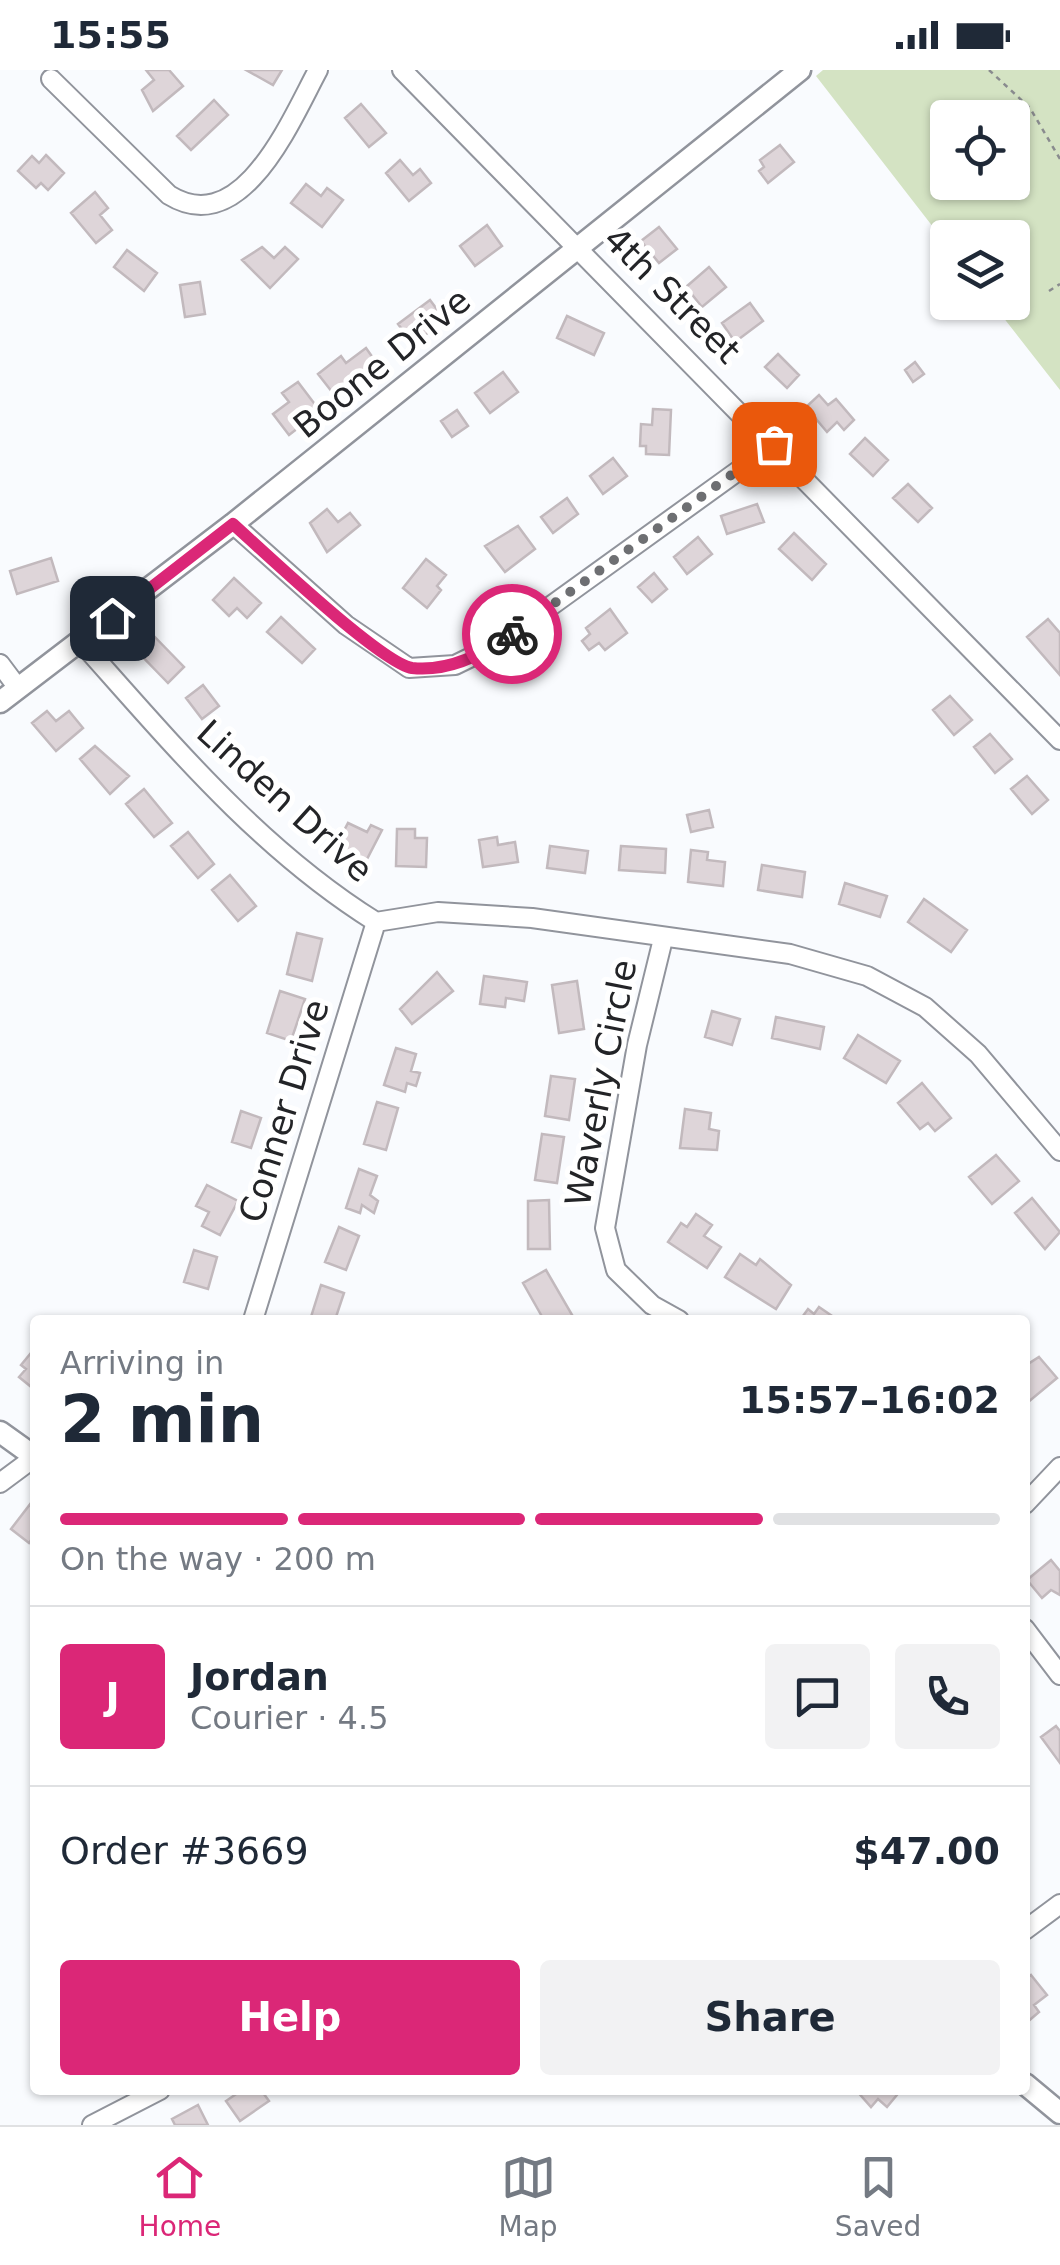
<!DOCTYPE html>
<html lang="en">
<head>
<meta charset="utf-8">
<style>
  :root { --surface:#fff; --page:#f2f2f3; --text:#1f2937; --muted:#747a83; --line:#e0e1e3; --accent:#db2777 }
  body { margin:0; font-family:"DejaVu Sans",sans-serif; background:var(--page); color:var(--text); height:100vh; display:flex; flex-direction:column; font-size:38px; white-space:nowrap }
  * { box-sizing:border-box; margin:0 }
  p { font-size:32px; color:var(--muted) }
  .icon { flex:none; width:55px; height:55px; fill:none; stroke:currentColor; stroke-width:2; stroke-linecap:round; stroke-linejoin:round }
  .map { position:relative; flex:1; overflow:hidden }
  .details { position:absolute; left:30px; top:1245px; width:1000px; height:780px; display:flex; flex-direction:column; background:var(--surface); border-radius:10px; box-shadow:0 2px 8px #0004 }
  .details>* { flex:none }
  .controls { position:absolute; left:930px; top:30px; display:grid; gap:20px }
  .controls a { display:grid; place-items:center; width:100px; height:100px; border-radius:10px; background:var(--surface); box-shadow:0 2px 8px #0004; font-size:50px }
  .pin { position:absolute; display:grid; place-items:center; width:85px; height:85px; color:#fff; margin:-42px; border-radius:20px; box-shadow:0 5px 15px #0006 }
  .courier { position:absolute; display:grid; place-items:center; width:100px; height:100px; margin:-50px; border:8px solid #db2777; border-radius:50%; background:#fff; color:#222; box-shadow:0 2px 12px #0007 }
  .overview em { font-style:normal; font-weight:700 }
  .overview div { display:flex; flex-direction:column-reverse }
  .overview { display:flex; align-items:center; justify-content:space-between; height:170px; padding:0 30px }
  h1 { font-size:65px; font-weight:700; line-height:75px }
  .bar { display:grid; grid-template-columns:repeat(4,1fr); gap:15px 10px; align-content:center; height:120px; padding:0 30px }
  .bar i { height:12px; border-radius:8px; background:var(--line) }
  .bar .selected { background:var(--accent) }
  .bar p { grid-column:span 4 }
  .line { display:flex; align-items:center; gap:25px; padding:0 30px; border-top:2px solid var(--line) }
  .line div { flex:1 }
  .round { display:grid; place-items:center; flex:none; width:105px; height:105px; border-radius:10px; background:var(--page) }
  .cta { display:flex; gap:20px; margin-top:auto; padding:20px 30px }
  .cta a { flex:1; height:115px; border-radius:10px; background:var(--accent); color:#fff; font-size:40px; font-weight:700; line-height:115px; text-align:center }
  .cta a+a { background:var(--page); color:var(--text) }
  .status { display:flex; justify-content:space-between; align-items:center; height:70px; padding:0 50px; background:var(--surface); direction:ltr }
  .status svg { height:28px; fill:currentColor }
  .tabs { display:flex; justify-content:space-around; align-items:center; height:140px; border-top:2px solid var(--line); background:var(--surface); font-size:28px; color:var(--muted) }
  .tabs a { display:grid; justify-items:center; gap:5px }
  .tabs .selected { color:var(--accent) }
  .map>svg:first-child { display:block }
  .green { fill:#d4e3c3; fill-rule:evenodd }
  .building { fill:#ded5d9; stroke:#c2b9bd; stroke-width:2.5 }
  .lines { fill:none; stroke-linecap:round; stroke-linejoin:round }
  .minor-casing { stroke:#91949c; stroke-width:22 }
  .tertiary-casing { stroke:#91949c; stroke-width:25 }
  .path { stroke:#898b8e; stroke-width:2.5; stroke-dasharray:5 5; stroke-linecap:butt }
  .minor { stroke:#fff; stroke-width:18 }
  .tertiary { stroke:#fff; stroke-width:20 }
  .done { stroke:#6e6f72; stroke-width:10; stroke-dasharray:0 18 }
  .route { stroke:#db2777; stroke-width:12 }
  .labels { text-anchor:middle; stroke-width:10; stroke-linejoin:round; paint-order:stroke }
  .street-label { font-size:35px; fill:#232427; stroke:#fff }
</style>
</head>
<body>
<div class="status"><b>15:55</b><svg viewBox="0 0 49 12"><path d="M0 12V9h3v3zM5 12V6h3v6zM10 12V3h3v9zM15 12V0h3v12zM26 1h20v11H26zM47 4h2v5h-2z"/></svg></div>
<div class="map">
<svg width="1060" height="2055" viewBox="0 0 1060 2055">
  <rect width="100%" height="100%" fill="#f9fbfe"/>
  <path class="green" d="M 823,0 L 1060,0 L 1060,320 L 992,233 L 1012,232 L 1012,168 L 948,168 L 947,175 L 816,6 ZM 948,48 L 1012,48 L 1012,112 L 948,112 Z"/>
  <path class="building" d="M 146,0 L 169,0 L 183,16 L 153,41 L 142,20 L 154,10 Z
    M 246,0 L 282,0 L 273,15 Z
    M 214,30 L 228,45 L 191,80 L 177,66 Z
    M 361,34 L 386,63 L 369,77 L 345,48 Z
    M 780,75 L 794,92 L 768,113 L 759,101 L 764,97 L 760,90 Z
    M 46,85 L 64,103 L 48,120 L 41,113 L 36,118 L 18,101 L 32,86 L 39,93 Z
    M 400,90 L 413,105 L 420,99 L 431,113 L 409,131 L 386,103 Z
    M 306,114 L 321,126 L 327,118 L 343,130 L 322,157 L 291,133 Z
    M 95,122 L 108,138 L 100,145 L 112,160 L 96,173 L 71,143 Z
    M 487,155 L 502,176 L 475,196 L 460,176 Z
    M 659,157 L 677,179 L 659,193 L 641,171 Z
    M 262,177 L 274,188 L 285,177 L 298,189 L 270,218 L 242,190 Z
    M 127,180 L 157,203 L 144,221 L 114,197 Z
    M 709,197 L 726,217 L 702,237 L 686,217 Z
    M 200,212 L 205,244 L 185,247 L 180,215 Z
    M 430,230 L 445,250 L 413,274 L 398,254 Z
    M 750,233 L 763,251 L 735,272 L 722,253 Z
    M 567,246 L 604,263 L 594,285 L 557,268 Z
    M 366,278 L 378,295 L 336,327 L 318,304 L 341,286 L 346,293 Z
    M 778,284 L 799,305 L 787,318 L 765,297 Z
    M 915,292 L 924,304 L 913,312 L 905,300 Z
    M 503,302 L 518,322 L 490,343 L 475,323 Z
    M 298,312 L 320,341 L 289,365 L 273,344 L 289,332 L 282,323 Z
    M 819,325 L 828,335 L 836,329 L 854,350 L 844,360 L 837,352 L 827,362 L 806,337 Z
    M 653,339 L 671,340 L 669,385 L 646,384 L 646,376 L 640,376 L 641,354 L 652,355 Z
    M 457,340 L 468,356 L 452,367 L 441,351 Z
    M 865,368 L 888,390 L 873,406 L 850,384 Z
    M 613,388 L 627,406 L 603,424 L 590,406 Z
    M 908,414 L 932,438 L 918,452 L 893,428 Z
    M 567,428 L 578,444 L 553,463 L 541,447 Z
    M 757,434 L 764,452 L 727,464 L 721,446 Z
    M 327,439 L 338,452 L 350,443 L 360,455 L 327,482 L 310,453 Z
    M 518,456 L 535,479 L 505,502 L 485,476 Z
    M 794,463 L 826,494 L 812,510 L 779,479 Z
    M 698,467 L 712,484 L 687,504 L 674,487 Z
    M 51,488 L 58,511 L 17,524 L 10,501 Z
    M 426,489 L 446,505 L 437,516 L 441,520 L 427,538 L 403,518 Z
    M 654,503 L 667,519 L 652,532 L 638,517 Z
    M 234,508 L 261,533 L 247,548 L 237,538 L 229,546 L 213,530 Z
    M 610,539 L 627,563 L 605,580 L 599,573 L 589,580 L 582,571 L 590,564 L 586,558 Z
    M 281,547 L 315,579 L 302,593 L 267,562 Z
    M 1048,549 L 1060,563 L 1060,605 L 1027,567 Z
    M 149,561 L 184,597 L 168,613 L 133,577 Z
    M 203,615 L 219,636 L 202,649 L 186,628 Z
    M 950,626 L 972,650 L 954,665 L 933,640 Z
    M 47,641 L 56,651 L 69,641 L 83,658 L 56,681 L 32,653 Z
    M 990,664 L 1012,689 L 995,703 L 974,677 Z
    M 95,676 L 129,706 L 110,724 L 80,689 Z
    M 1027,706 L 1048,730 L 1032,744 L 1011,719 Z
    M 144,719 L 172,753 L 154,767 L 126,734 Z
    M 709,740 L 713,757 L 691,762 L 687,745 Z
    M 348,753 L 367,762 L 371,755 L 382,760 L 366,791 L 336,776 Z
    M 397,759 L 415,759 L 415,768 L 427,768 L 426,797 L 396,796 Z
    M 188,762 L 214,794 L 198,808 L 171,776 Z
    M 497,767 L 498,775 L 515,772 L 518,792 L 483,797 L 479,770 Z
    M 550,776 L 588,781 L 585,803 L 547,798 Z
    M 621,776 L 666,779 L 665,803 L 619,800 Z
    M 691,780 L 708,782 L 707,790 L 725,792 L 723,816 L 688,812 Z
    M 762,795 L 805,802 L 802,827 L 758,820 Z
    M 230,805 L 256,836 L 238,851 L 212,820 Z
    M 845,813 L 887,826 L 880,847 L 839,834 Z
    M 924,829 L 967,860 L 951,882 L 908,852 Z
    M 297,863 L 322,869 L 312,911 L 287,904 Z
    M 437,902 L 453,921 L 412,954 L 400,939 Z
    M 484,906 L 527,912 L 524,931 L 506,928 L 505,937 L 480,934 Z
    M 577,911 L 584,959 L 559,963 L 552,915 Z
    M 280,921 L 305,929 L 291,971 L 267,963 Z
    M 712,941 L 740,949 L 732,975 L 705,967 Z
    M 776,947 L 824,957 L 820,979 L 772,968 Z
    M 858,965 L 900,991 L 886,1013 L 844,988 Z
    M 396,978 L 416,984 L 411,1001 L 420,1003 L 416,1016 L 407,1013 L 405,1022 L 384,1015 Z
    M 551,1006 L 575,1009 L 569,1050 L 545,1046 Z
    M 922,1013 L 951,1048 L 935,1061 L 928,1053 L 920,1059 L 898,1033 Z
    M 377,1032 L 398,1038 L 386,1080 L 364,1074 Z
    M 685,1039 L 711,1043 L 709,1059 L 719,1061 L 717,1080 L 680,1078 Z
    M 241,1041 L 261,1048 L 251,1078 L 232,1072 Z
    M 542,1064 L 564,1067 L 557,1113 L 535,1110 Z
    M 996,1085 L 1019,1111 L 992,1134 L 969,1107 Z
    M 359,1099 L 377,1106 L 370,1125 L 378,1131 L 374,1143 L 362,1135 L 360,1143 L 346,1138 Z
    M 207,1115 L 238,1131 L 220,1165 L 202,1156 L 209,1142 L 196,1136 Z
    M 1032,1128 L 1060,1162 L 1045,1179 L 1015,1143 Z
    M 549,1130 L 550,1179 L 528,1179 L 528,1131 Z
    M 696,1144 L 712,1155 L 704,1166 L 721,1177 L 707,1198 L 668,1172 L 681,1153 L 687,1157 Z
    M 339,1157 L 359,1166 L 346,1200 L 325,1192 Z
    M 194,1180 L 217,1187 L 208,1219 L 184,1212 Z
    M 740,1184 L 756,1195 L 760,1189 L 791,1215 L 776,1239 L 725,1207 Z
    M 546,1200 L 575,1250 L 544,1250 L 523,1213 Z
    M 321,1215 L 344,1223 L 335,1250 L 311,1247 Z
    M 819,1237 L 838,1250 L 800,1250 L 808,1239 L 814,1244 Z
    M 35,1278 L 35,1320 L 19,1307 L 26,1299 L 21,1295 Z
    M 1039,1287 L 1057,1308 L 1027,1333 L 1025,1296 Z
    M 31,1433 L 35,1465 L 29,1473 L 11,1459 Z
    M 1051,1490 L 1060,1501 L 1060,1525 L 1051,1520 L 1042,1528 L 1027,1510 Z
    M 1056,1656 L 1060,1661 L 1060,1693 L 1041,1667 Z
    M 1031,1905 L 1047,1925 L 1034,1935 L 1039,1942 L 1025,1954 L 1025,1909 Z
    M 242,2020 L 261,2020 L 269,2031 L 240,2051 L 226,2031 Z
    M 856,2020 L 901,2020 L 887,2037 L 878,2029 L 871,2037 Z
    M 198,2035 L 208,2055 L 175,2055 L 172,2049 Z"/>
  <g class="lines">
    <g class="minor-casing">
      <path id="minor" d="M 402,0 L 1060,670
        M 51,9 L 169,125 C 242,170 291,50 318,0
        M 233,454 L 346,555 L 409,598 L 455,595 L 498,574 L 774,375
        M 81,572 C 172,674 259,779 376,852 L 438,842 L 532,848 L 790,884 L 867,906 L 925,937 L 978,984 L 1060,1081
        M 0,594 L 18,618
        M 663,869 L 637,975 L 605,1158 L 616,1200 L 652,1235 L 679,1250
        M 253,1250 L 376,852
        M 0,1413 L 35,1387
        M 1025,1434 L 1060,1397
        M 1025,1559 L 1060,1605
        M 1025,1860 L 1060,1834
        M 92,2055 L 160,2020"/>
    </g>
    <g class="tertiary-casing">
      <path id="tertiary" d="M 0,632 L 233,454 L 800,0
        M 0,1362 L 35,1387
        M 1025,2014 L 1060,2043"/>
    </g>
    <path class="path" d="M 989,0 L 1030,38 L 1060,89
      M 1049,221 L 1060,214"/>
    <use href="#minor" class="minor"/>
    <use href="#tertiary" class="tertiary"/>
  </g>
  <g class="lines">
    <path class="done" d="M 512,564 L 774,374"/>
    <path class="route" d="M 112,548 L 233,454 C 263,481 381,593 412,598 C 448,602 484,584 512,564"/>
  </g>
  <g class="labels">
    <g class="street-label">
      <text transform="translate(672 225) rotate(45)" y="12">4th Street</text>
      <text transform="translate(382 293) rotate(-39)" y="12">Boone Drive</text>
      <text transform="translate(285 731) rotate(42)" y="12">Linden Drive</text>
      <text transform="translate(601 1013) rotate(-79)" y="12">Waverly Circle</text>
      <text transform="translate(284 1041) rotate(-73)" y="12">Conner Drive</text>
    </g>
  </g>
</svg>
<div class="controls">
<a><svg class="icon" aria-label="locate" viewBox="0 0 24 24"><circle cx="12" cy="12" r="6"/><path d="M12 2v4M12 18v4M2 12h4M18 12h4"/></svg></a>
<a><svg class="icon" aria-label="layers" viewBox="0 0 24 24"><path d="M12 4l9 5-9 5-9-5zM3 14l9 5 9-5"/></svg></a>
</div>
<div class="pin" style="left:774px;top:374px;background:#ea580c"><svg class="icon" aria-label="bag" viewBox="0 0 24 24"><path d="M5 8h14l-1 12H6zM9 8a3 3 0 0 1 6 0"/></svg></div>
<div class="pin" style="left:112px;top:548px;background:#1f2937"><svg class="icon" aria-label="home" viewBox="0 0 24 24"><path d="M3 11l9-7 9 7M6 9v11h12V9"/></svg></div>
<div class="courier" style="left:512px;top:564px"><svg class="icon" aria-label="bike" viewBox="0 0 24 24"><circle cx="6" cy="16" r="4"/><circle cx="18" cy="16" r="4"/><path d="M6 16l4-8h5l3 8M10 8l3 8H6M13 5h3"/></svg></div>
<section class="details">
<div class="overview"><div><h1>2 min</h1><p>Arriving in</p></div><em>15:57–16:02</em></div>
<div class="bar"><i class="selected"></i><i class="selected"></i><i class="selected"></i><i></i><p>On the way · 200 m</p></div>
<div class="line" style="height:180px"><b class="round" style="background:var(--accent);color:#fff">J</b><div><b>Jordan</b><p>Courier · 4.5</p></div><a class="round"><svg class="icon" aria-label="chat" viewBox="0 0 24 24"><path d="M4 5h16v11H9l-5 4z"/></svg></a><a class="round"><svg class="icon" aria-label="phone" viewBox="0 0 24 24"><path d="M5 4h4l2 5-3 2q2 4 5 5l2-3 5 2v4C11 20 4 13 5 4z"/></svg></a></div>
<div class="line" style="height:130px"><div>Order #3669</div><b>$47.00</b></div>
<div class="cta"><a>Help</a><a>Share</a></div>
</section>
</div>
<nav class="tabs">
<a class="selected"><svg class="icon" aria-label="home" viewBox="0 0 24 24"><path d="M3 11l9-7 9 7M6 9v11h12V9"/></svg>Home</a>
<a><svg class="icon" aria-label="map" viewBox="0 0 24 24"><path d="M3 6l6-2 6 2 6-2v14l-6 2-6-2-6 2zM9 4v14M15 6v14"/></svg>Map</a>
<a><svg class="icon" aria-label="saved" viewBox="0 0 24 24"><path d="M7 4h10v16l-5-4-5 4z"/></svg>Saved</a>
</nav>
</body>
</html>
